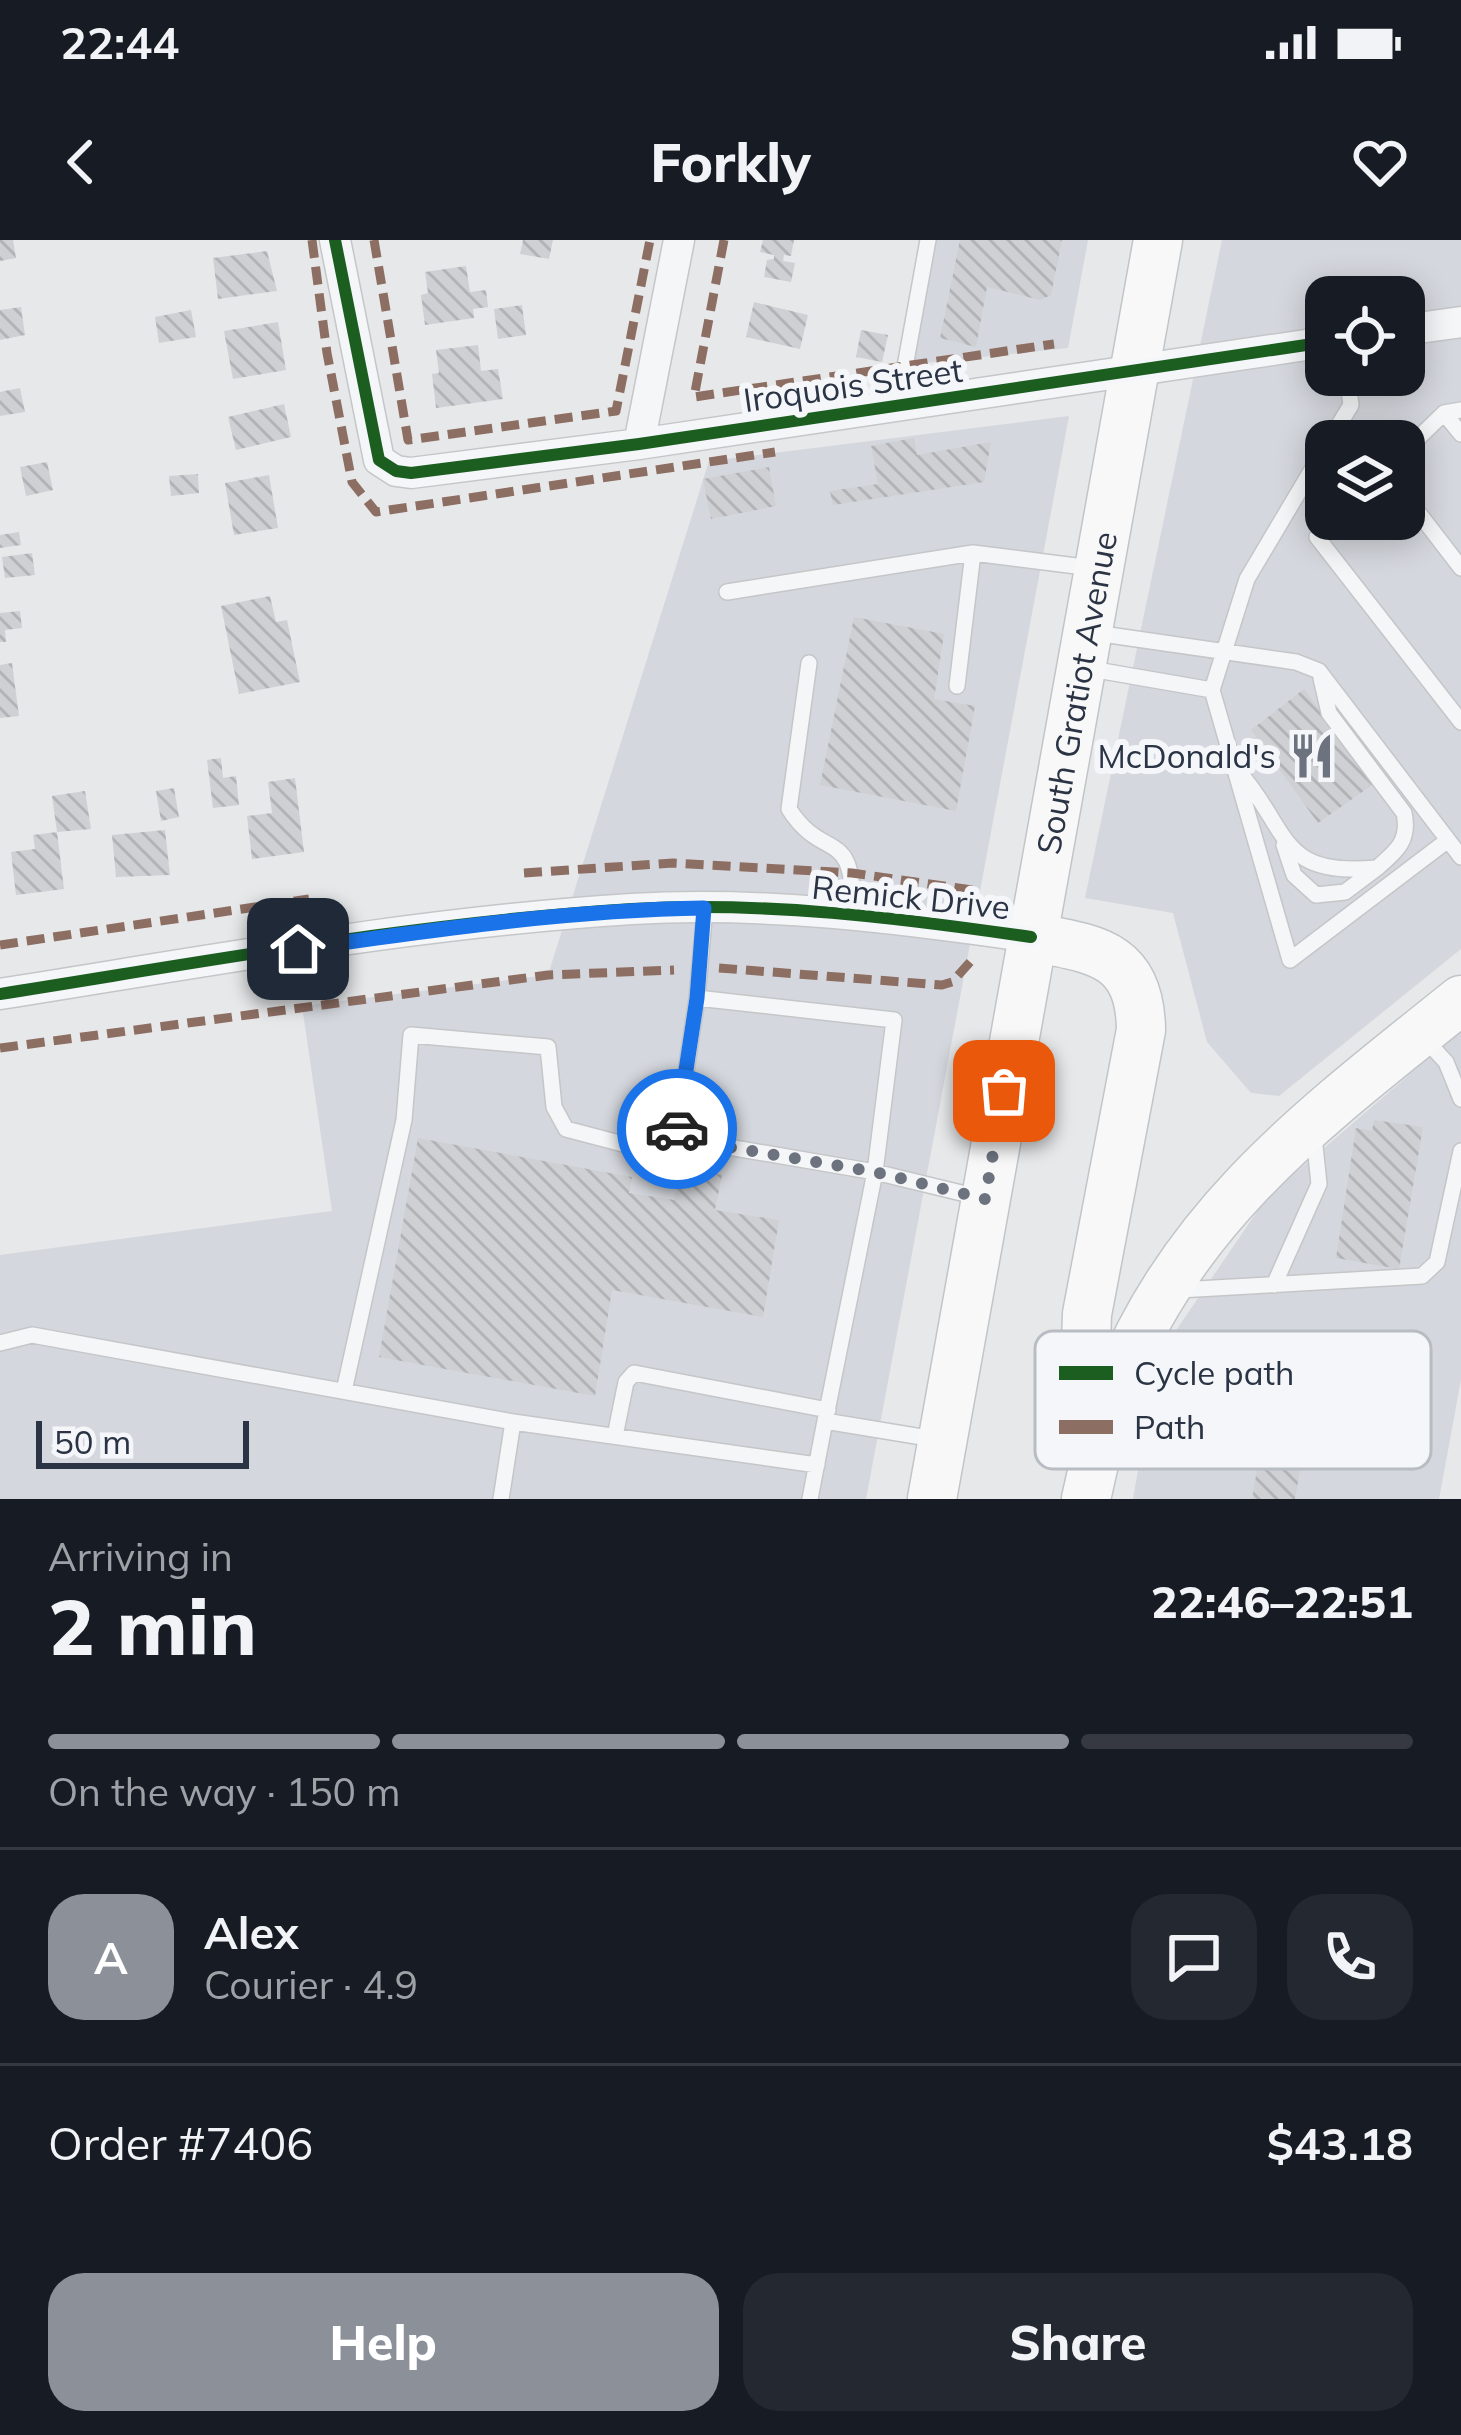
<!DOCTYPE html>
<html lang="en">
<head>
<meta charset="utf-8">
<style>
  :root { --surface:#171b24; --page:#242831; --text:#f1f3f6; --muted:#9ea1a6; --line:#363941; --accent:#8c9099 }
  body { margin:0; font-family:Mulish,sans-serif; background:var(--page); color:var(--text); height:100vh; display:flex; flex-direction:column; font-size:45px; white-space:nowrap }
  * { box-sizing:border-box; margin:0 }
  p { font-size:39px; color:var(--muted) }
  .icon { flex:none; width:66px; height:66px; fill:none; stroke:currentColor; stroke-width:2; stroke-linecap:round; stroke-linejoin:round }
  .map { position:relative; height:1259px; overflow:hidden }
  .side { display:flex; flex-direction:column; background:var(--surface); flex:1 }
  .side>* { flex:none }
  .controls { position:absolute; left:1305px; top:36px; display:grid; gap:24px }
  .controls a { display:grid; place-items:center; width:120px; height:120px; border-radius:24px; background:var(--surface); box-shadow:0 6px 30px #0003; font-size:60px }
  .scale { position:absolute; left:36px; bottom:30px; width:213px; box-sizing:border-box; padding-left:12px; border:6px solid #2b3445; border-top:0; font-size:33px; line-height:42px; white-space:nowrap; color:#2b3445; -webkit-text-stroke:9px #f4f6f9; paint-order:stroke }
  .pin { position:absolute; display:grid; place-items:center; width:102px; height:102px; color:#fff; margin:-51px; border-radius:24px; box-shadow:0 6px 18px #0006 }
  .courier { position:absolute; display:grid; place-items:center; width:120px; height:120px; margin:-60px; border:9px solid #1a73e8; border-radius:50%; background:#fff; color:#222; box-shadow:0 3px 15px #0007 }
  .summary em { font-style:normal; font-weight:800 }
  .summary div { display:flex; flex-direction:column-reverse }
  .summary { display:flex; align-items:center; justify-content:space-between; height:204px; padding:0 48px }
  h1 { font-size:78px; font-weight:800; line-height:90px }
  .bar { display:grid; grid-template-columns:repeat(4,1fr); gap:18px 12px; align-content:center; height:144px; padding:0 48px }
  .bar i { height:15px; border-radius:9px; background:var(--line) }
  .bar .active { background:var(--accent) }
  .bar p { grid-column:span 4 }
  .line { display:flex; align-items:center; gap:30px; padding:0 48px; border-top:3px solid var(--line) }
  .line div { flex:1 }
  .round { display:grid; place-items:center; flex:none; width:126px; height:126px; border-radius:36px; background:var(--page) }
  .cta { display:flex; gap:24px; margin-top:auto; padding:24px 48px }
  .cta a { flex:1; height:138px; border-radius:36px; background:var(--accent); color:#fff; font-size:48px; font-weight:800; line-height:138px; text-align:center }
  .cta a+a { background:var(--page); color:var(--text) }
  .status { display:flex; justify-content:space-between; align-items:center; height:84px; padding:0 60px; background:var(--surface); direction:ltr }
  .status svg { height:33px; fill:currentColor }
  header { display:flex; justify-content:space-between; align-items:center; height:156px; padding:0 48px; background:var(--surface); font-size:54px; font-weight:800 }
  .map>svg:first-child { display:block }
  .built { fill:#d4d7dd; fill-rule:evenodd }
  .building { fill:url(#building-back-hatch) }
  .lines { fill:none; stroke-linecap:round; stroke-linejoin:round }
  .service-casing { stroke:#c4c6c8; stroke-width:18 }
  .minor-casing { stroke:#c4c6c8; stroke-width:33 }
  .primary-casing { stroke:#c2c5c8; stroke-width:51 }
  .service { stroke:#f5f6f7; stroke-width:15 }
  .minor { stroke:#f5f6f7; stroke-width:30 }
  .primary { stroke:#f8f8f8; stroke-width:48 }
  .quiet { stroke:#8d6e63; stroke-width:9; stroke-dasharray:18 9; stroke-linecap:butt }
  .cycleway-casing { stroke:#f4f6f9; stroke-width:20 }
  .cycleway { stroke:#1b5e20; stroke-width:12 }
  .done { stroke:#6c737f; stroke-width:12; stroke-dasharray:0 21.6 }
  .route { stroke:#1a73e8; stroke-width:15 }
  .labels { text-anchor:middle; stroke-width:12; stroke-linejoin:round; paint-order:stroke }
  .street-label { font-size:33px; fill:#2b3445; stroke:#f4f6f9 }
  .poi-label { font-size:33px; fill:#2b3445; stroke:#f4f6f9; text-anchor:end }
  .key { fill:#f4f6f9; stroke:#b8bcc3; stroke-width:3 }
  .key-label { font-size:33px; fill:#2b3445 }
</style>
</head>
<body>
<div class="status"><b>22:44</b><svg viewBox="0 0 49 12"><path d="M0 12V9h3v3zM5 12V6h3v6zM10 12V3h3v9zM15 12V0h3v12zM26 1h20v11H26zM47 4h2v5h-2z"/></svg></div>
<header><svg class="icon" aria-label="back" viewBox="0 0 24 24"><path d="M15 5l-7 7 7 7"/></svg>Forkly<svg class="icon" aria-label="heart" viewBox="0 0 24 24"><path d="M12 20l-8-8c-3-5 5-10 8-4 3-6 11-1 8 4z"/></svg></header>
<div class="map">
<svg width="1461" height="1259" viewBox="0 0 1461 1259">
  <defs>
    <pattern id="building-back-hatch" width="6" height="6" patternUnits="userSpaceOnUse" patternTransform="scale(3)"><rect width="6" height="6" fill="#ced0d3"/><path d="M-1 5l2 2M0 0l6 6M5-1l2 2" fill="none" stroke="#b1b3b6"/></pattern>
  </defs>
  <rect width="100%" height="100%" fill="#e6e8ea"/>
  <path class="built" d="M 928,0 L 1088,0 L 1068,108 L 905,125 Z
    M 1222,0 L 1461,0 L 1461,709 L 1279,856 L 1251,853 L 1207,802 L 1173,673 L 1085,658 ZM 1326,57 L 1404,57 L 1404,135 L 1326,135 ZM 1326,201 L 1404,201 L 1404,279 L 1326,279 Z
    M 1069,176 L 866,1259 L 0,1259 L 0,1015 L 332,971 L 302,766 L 548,735 L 709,221 Z
    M 1461,790 L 1461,1140 L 1439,1259 L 1133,1259 L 1142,1207 L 1177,1089 L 1267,957 Z"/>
  <path class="building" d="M 0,0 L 13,0 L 16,18 L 0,21 Z
    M 523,0 L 553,0 L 549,19 L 520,14 Z
    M 763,0 L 794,0 L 791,16 L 784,15 L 783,21 L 795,23 L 791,42 L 764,37 L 767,20 L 774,19 L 774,15 L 760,12 Z
    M 960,0 L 1062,0 L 1051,55 L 1040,60 L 987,47 L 976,107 L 940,98 Z
    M 267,11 L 277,51 L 218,59 L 213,18 Z
    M 466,26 L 470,52 L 486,50 L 488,67 L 473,69 L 474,78 L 425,85 L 421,55 L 428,53 L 425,32 Z
    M 754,62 L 808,75 L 800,109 L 746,97 Z
    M 522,65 L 526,95 L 498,99 L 494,69 Z
    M 21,67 L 25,95 L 0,100 L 0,70 Z
    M 191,70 L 196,97 L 159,103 L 155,77 Z
    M 278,82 L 286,130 L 233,139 L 224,91 Z
    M 861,90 L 888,95 L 882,122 L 856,117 Z
    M 478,105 L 481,131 L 498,129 L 503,159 L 436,168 L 432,134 L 439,133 L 436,110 Z
    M 20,148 L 25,172 L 0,176 L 0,152 Z
    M 284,164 L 291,197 L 236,210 L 228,177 Z
    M 914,198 L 917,215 L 991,202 L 984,242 L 833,265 L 830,251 L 878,244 L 871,206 Z
    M 47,222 L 53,250 L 26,256 L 20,227 Z
    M 769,227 L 776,266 L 711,279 L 703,239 Z
    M 198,234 L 199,253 L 171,256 L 169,236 Z
    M 269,235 L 278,288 L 234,295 L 225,243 Z
    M 19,292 L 21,305 L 0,308 L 0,295 Z
    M 32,313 L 35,335 L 5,338 L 2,317 Z
    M 270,356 L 276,382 L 287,380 L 300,442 L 239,454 L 221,366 Z
    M 20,371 L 22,388 L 5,390 L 6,402 L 0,402 L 0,373 Z
    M 854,377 L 944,394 L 934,459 L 975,466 L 956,571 L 820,545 Z
    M 12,423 L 19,476 L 0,478 L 0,425 Z
    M 1304,449 L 1375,543 L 1318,583 L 1251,490 Z
    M 221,518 L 223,538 L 236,536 L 239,565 L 213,568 L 207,520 Z
    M 295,538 L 304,612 L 252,619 L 247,576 L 272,573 L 268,542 Z
    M 174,548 L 179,577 L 161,581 L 156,551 Z
    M 85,551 L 91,589 L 57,592 L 64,649 L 16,655 L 11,612 L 35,609 L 33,595 L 57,592 L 52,556 Z
    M 165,590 L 170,635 L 116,637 L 112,595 Z
    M 1374,880 L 1423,887 L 1399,1029 L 1336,1018 L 1356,888 L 1372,891 Z
    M 418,898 L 632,937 L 629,953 L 674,960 L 681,927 L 722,935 L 715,970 L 779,980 L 763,1077 L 612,1050 L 595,1156 L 379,1117 Z
    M 1261,1206 L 1303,1213 L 1295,1259 L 1252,1259 Z"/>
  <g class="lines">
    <g class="service-casing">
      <path id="service" d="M 898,165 L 928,0
        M 1444,173 L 1461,194
        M 1329,201 L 1351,165 L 1347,135
        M 1404,212 L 1444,173 L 1461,170
        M 1404,254 L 1461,328
        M 1336,279 L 1317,297 L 1461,482
        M 727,352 L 973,313 L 1092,328
        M 1095,393 L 1296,422 L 1319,431 L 1448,600 L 1290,720 L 1212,450 L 1247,339 L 1326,206
        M 809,423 L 789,569 C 824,624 856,584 852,675
        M 1085,428 L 1212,450
        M 957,446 L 973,313
        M 1239,532 C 1291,592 1278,637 1377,628 C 1397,611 1410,600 1404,573 L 1329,473 L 1321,438
        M 1448,600 L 1461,617
        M 1284,605 L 1294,635 L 1316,655 L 1345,652 L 1377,628
        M 705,668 L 697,758 L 894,780 L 875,932 L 978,957
        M 1422,796 L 1446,822 L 1461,859
        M 676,898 L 875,932 L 825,1181 L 934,1199
        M 1274,1045 L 1319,944 L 1314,896
        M 1179,1050 L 1422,1036 L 1437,1022 L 1461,911
        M 0,1103 L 32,1095 L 513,1182 L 501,1259
        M 344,1151 L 404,880 L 411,795 L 548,807 L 554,867 L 566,889 L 642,909 L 676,898 L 697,758
        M 513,1182 L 817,1225
        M 615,1196 L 626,1142 L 634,1133 L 828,1170
        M 810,1259 L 825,1181"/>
    </g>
    <g class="minor-casing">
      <path id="minor" d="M 335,0 L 379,220 L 396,231 L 411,233 L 639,204 L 1326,102
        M 1404,90 L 1461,82
        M 639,204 L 679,0
        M 0,754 C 209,721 420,682 632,669 C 765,661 899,678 1031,697"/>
    </g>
    <g class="primary-casing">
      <g id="primary">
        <path d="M 1031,697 C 1094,709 1140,712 1141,790 L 1087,1074 L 1083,1197"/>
        <path id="s1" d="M 932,1259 L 1158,0"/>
        <path d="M 1086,1259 C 1095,1220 1102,1181 1117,1144 C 1185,971 1322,872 1461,760"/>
      </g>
    </g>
    <use href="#service" class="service"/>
    <use href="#minor" class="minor"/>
    <use href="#primary" class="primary"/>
    <path class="quiet" d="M 312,0 L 327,113 L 352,242 L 376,272 L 775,212
      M 374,0 L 408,200 L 616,171 L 650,0
      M 724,0 L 694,157 L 1054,104
      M 524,633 L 673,623 L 852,633 L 979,651
      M 0,705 L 309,659
      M 719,728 L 942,745 L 952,742 L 972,720
      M 0,808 L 548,735 L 674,730"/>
    <g class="cycleway-casing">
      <path id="cycleway" d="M 335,0 L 379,220 L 396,231 L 411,233 L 639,204 L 1326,102
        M 0,754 C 209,721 420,682 632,669 C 765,661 899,678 1031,697"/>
    </g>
    <use href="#cycleway" class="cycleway"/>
  </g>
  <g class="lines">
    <path class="done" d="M 677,889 L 676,898 L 875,932 L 985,959 L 1004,851"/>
    <path class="route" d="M 298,709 C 433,690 568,670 704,668 L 697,758 L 677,889"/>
  </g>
  <defs>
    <g id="restaurant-bare" transform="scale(3.6)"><path d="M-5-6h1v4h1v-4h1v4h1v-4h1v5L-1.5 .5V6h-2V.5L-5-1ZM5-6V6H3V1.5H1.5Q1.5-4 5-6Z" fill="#6c737f" stroke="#f4f6f9" stroke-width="2.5" paint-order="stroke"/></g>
  </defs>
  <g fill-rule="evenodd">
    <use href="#restaurant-bare" x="1312" y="516"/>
  </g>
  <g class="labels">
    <g class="street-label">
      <text transform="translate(853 145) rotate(-8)" y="12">Iroquois Street</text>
      <text dy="12" stroke="none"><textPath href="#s1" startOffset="819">South Gratiot Avenue</textPath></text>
      <text transform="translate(911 657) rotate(6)" y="12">Remick Drive</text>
    </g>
    <g class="poi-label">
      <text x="1276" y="528">McDonald's</text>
    </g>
  </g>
  <rect x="1035" y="1091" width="396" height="138" rx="18" class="key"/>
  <rect x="1059" y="1126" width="54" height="14" fill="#1b5e20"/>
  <rect x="1059" y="1180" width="54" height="14" fill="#8d6e63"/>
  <g class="key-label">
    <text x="1134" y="1145">Cycle path</text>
    <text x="1134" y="1199">Path</text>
  </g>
</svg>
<div class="controls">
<a><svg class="icon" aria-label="locate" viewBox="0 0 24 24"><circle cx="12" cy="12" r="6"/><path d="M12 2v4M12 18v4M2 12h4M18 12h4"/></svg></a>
<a><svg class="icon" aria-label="layers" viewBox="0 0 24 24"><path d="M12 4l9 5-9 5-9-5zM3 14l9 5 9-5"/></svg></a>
</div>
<div class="scale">50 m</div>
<div class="pin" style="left:1004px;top:851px;background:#ea580c"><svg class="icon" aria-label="bag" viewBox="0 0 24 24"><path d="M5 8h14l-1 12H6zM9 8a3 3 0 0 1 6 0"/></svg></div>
<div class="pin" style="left:298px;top:709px;background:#1f2937"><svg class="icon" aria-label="home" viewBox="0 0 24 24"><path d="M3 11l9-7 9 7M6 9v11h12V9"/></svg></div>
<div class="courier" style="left:677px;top:889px"><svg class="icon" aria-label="car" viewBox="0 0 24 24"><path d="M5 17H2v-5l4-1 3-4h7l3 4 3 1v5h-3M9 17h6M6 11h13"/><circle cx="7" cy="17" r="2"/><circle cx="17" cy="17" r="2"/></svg></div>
</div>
<section class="side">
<div class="summary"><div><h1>2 min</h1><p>Arriving in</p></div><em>22:46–22:51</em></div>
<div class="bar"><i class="active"></i><i class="active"></i><i class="active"></i><i></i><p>On the way · 150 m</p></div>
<div class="line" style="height:216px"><b class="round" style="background:var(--accent);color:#fff">A</b><div><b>Alex</b><p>Courier · 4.9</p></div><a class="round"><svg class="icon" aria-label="chat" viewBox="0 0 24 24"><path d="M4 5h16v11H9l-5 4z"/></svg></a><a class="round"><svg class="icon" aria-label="phone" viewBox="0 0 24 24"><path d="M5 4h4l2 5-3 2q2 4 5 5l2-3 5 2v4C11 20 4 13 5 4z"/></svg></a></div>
<div class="line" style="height:156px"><div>Order #7406</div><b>$43.18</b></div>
<div class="cta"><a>Help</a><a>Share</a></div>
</section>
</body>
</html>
